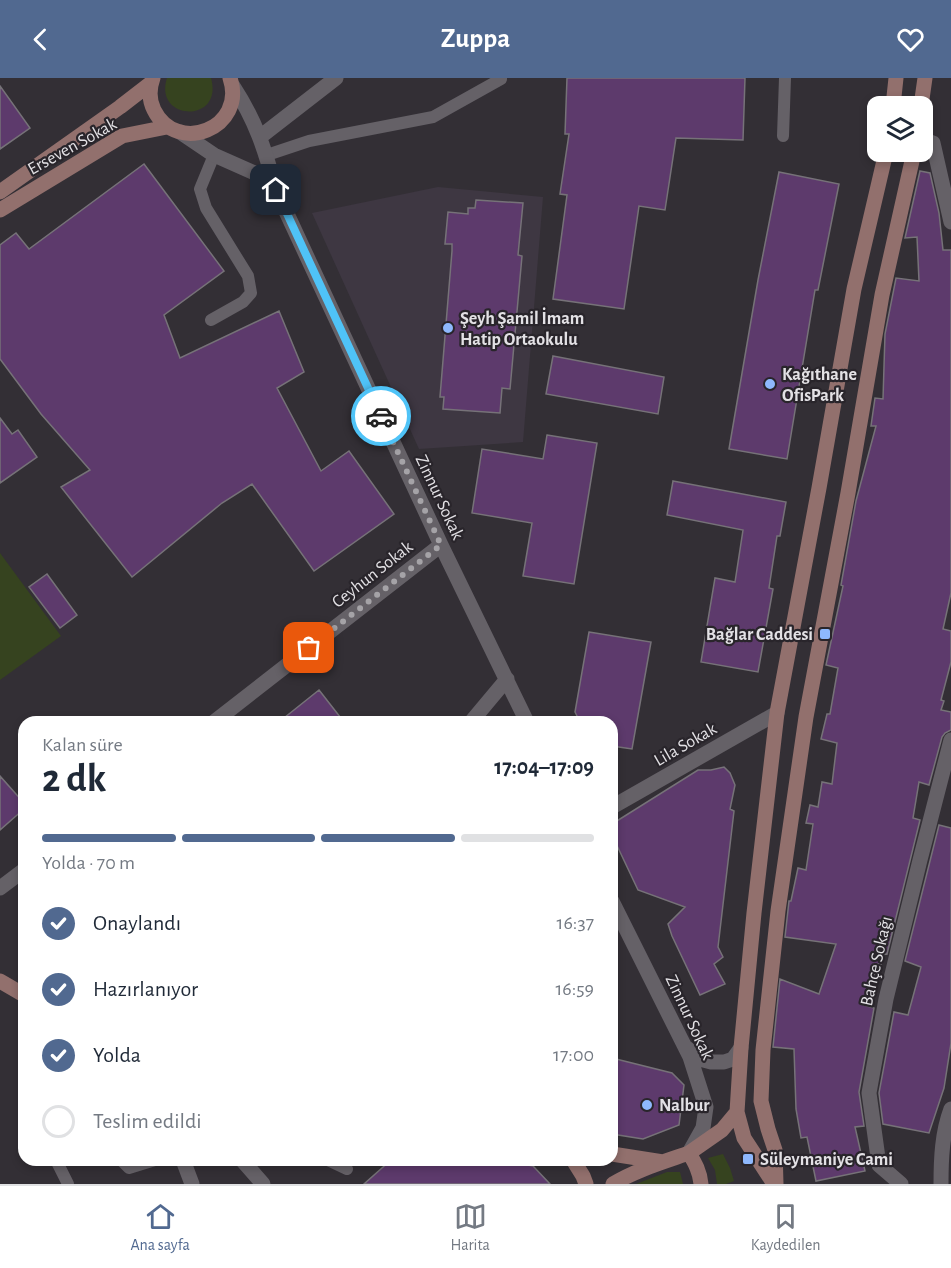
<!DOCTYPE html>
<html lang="tr">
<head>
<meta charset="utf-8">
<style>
  :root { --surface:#fff; --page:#f2f2f3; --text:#1f2937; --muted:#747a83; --line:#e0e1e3; --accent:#516990 }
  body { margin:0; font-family:"Alegreya Sans",sans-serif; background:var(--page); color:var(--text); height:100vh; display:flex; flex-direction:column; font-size:22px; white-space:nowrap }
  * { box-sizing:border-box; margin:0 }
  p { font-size:20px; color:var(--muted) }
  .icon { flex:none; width:33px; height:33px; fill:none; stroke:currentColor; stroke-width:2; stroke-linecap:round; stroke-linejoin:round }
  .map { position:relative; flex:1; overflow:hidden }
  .panel { position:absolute; left:18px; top:638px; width:600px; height:450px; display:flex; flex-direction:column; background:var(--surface); border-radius:18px; box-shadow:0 3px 9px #0003 }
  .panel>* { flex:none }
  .controls { position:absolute; left:867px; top:18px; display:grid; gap:12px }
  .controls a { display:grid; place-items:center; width:66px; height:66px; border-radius:12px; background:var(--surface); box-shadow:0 3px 9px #0003; font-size:30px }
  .pin { position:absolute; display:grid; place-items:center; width:51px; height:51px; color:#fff; margin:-26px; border-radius:12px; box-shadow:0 3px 9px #0006 }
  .courier { position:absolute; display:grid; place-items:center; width:60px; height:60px; margin:-30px; border:4px solid #4fc3f7; border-radius:50%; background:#fff; color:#222; box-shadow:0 2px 8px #0007 }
  .headline em { font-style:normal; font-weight:700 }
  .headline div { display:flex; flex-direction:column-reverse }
  .headline { display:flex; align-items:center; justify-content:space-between; height:102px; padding:0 24px }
  h1 { font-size:39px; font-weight:700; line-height:45px }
  .bar { display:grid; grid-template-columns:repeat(4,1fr); gap:9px 6px; align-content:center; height:72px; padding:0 24px }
  .bar i { height:8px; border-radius:4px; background:var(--line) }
  .bar .active { background:var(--accent) }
  .bar p { grid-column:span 4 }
  ol { padding:0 24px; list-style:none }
  li { display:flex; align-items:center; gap:18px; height:66px }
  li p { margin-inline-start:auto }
  li .icon { padding:6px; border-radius:50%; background:var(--accent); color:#fff; stroke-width:4 }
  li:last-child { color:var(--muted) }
  li i { width:33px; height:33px; border:3px solid var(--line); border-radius:50% }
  header { display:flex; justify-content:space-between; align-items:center; height:78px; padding:0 24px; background:var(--accent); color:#fff; font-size:27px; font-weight:700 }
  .menu { display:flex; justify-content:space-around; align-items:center; height:84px; border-top:2px solid var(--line); background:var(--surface); font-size:16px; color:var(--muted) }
  .menu a { display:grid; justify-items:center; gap:3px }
  .menu .active { color:var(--accent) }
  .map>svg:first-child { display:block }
  .built { fill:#3e3742 }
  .green { fill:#36431f }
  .building { fill:#5d3a6c; stroke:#767278; stroke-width:1.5 }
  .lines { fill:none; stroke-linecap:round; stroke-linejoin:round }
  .lane { stroke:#656167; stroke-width:12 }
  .street { stroke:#656167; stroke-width:15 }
  .secondary { stroke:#92706d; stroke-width:15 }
  .done { stroke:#a5a3a7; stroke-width:6; stroke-dasharray:0 10.8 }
  .route { stroke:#4fc3f7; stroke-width:8 }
  .poi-dot { fill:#8eb8fd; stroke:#29252b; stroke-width:2 }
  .labels { text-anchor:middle; stroke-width:4.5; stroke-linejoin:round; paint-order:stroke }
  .street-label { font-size:18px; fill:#e3e1e5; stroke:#29252b }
  .poi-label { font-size:18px; font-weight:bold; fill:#e3e1e5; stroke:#29252b; text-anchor:start }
</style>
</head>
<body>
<header><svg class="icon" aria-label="back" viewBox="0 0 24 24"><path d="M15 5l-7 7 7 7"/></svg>Zuppa<svg class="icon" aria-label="heart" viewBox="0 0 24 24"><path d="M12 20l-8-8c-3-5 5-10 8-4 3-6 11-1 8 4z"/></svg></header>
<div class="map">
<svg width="951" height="1106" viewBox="0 0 951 1106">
  <rect width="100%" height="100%" fill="#332f35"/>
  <path class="built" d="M 438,109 L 543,119 L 523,364 L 419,371 L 312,135 Z"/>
  <path class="green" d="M 167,0 L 211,0 C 224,46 153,43 167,0 Z
    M 0,475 L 61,558 L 0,602 Z
    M 723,1076 L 730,1090 L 734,1103 L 726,1106 L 717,1106 L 715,1092 L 708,1080 Z
    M 667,1094 L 680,1094 L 683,1106 L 636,1106 Z"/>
  <path class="building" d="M 567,0 L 745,0 L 743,62 L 676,60 L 665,132 L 639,128 L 624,231 L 553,221 L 567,117 L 560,116 L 569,56 L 565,56 Z
    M 0,8 L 30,50 L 0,71 Z
    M 144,86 L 224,193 L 164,237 L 180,280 L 279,233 L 304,294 L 277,310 L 321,393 L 349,373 L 394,436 L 314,493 L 252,406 L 222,425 L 132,499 L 61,409 L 90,392 L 41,336 L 0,281 L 0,167 L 16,155 L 29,171 Z
    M 920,93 L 930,95 L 939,135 L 943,172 L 951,172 L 951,515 L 943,551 L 951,553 L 951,584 L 941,622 L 944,623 L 941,632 L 951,634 L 951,652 L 945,655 L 942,659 L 929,707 L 919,704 L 913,740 L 920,742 L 887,876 L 884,875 L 881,887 L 878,886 L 864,927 L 874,930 L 859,1014 L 864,1048 L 855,1049 L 865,1093 L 816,1103 L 807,1059 L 801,1060 L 796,1031 L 794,971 L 773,969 L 780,901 L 819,916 L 836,866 L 785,859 L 789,823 L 791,823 L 798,790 L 806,792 L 813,746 L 806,745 L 810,727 L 818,729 L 822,704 L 832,706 L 837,665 L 821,661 L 827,636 L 830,636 L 838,590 L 826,587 L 843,508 L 841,507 L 856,423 L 876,348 L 871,348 L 875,320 L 883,321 L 885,256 L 896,200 L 919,203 L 917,159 L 905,160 Z
    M 779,94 L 839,106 L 818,212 L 815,212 L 787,381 L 729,371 L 758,202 Z
    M 476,122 L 523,125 L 518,177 L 522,178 L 510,311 L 502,310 L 500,335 L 443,331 L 444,319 L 440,319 L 452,173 L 452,166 L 445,166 L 448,134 L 468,136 L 468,130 L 475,130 Z
    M 553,278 L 664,299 L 658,336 L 546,316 Z
    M 0,340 L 12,356 L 18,352 L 37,379 L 0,405 Z
    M 547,357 L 597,365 L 574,506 L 523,498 L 532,445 L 472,435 L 482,371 L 543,381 Z
    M 673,403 L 786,424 L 780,458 L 777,458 L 769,510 L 773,511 L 758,594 L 701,584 L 715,500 L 735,504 L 743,452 L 667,437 Z
    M 47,496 L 77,537 L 60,550 L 29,509 Z
    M 589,554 L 651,564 L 632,671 L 612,668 L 612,644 L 580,644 L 575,634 Z
    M 319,612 L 344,644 L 279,644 Z
    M 724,689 L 730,695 L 735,707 L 730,731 L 734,733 L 718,869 L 723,879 L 714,886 L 725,906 L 700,917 L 672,858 L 668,846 L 685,829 L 638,812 L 612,757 L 612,746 L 698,692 L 711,692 Z
    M 0,698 L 24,725 L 24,731 L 0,752 Z
    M 939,747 L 951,750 L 951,965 L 944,1010 L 929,1055 L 883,1046 L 879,1015 L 894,934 L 908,937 L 921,889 L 905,883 Z
    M 612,980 L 672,995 L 684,1007 L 679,1047 L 643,1061 L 612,1056 Z
    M 391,1082 L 501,1082 L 533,1088 L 550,1106 L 364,1106 Z"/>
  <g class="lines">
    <path class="lane" d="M 783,58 L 785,0
      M 267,77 L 309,63 L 433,39 L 501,1
      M 211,242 L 243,224 L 251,215 L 248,198 L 206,130 L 200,111 L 214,77
      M 56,1082 L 68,1106
      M 121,1082 L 129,1090 L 155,1082
      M 328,1082 L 347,1091"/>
    <path class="street" d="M 233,8 C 256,43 265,72 276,112 L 441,467 L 527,644
      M 180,54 L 214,77 L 259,97 L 276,112
      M 260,59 L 336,0
      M 922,61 L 933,65 L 951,144
      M 214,644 L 441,467
      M 471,644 L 507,601
      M 612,729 L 777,635
      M 0,810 L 24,792
      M 612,823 L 690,979 L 706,1029 L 703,1050 L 689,1075
      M 687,970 L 696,980 L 711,984 L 724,984 L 733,981 L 741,970
      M 183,1082 L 192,1106
      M 242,1082 L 263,1106
      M 901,1106 L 879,1087 L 869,1015 L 886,921 L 920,782 L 951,662
      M 941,1106 C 941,1081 942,1055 951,1031"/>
    <path class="secondary" d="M 153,0 C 149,11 149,22 154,32 C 177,78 247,50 230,0
      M 893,28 L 896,0
      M 921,28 L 925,0
      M 0,114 L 120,29 L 151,5
      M 0,132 L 122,58 L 167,49
      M 0,903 L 24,917
      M 689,1075 L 722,1052 L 737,1034
      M 612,1076 L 663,1084
      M 573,1082 L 583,1098 L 586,1106
      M 613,1106 C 636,1092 663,1084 689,1075 C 695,1085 700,1094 701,1106
      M 774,1106 L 744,1060 L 737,1034 L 741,970 L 754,835 L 777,635 L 819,410 L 854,211 L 886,74
      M 776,1106 L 775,1072 L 768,1051 L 761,1023 L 763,972 L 778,833 L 806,639 L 848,415 L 882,217 L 914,74"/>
  </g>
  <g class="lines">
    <path class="done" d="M 309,570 L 441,467 L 381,338"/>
    <path class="route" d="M 276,112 L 381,338"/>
  </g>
  <g class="poi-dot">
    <circle cx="448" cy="250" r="6"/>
    <circle cx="770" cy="306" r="6"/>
    <rect x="819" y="550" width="12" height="12" rx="3"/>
    <circle cx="647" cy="1027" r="6"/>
    <rect x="742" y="1075" width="12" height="12" rx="3"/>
  </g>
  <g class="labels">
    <g class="street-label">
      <text transform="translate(72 68) rotate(-29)" y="6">Erseven Sokak</text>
      <text transform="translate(440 419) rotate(65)" y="6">Zinnur Sokak</text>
      <text transform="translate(372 496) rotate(-38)" y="6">Ceyhun Sokak</text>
      <text transform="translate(685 666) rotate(-30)" y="6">Lila Sokak</text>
      <text transform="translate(876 883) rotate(-77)" y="6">Bahçe Sokağı</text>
      <text transform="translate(690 939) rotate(65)" y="6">Zinnur Sokak</text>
    </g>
    <g class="poi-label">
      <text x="460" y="246">Şeyh Şamil İmam<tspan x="460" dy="21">Hatip Ortaokulu</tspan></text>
      <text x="782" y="302">Kağıthane<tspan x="782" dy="21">OfisPark</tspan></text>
      <text x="813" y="562" text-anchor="end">Bağlar Caddesi</text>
      <text x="659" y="1033">Nalbur</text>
      <text x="760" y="1087">Süleymaniye Cami</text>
    </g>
  </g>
</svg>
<div class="controls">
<a><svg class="icon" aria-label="layers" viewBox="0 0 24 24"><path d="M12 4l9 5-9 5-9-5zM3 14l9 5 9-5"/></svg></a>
</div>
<div class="pin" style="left:309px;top:570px;background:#ea580c"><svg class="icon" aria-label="bag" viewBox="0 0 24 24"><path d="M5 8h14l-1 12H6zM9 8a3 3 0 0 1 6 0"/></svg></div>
<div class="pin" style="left:276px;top:112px;background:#1f2937"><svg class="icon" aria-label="home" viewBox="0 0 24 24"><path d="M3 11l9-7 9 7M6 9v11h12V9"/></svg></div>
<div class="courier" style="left:381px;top:338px"><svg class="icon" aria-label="car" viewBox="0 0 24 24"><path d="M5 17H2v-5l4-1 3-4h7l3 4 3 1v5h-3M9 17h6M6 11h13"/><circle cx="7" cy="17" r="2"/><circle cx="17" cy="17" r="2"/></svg></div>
<section class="panel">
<div class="headline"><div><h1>2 dk</h1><p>Kalan süre</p></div><em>17:04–17:09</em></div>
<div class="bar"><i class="active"></i><i class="active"></i><i class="active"></i><i></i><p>Yolda · 70 m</p></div>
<ol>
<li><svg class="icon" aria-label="check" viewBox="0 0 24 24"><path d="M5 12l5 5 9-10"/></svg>Onaylandı<p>16:37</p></li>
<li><svg class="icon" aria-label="check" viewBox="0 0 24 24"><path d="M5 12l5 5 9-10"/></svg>Hazırlanıyor<p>16:59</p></li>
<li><svg class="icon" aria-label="check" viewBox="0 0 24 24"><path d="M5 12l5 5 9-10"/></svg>Yolda<p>17:00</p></li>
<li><i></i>Teslim edildi</li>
</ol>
</section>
</div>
<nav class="menu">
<a class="active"><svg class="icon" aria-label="home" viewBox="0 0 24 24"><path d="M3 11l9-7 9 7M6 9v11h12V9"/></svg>Ana sayfa</a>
<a><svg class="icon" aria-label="map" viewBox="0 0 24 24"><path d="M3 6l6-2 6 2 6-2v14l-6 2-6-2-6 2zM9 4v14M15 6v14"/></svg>Harita</a>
<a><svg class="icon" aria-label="saved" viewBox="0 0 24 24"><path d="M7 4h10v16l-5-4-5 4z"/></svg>Kaydedilen</a>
</nav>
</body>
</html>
